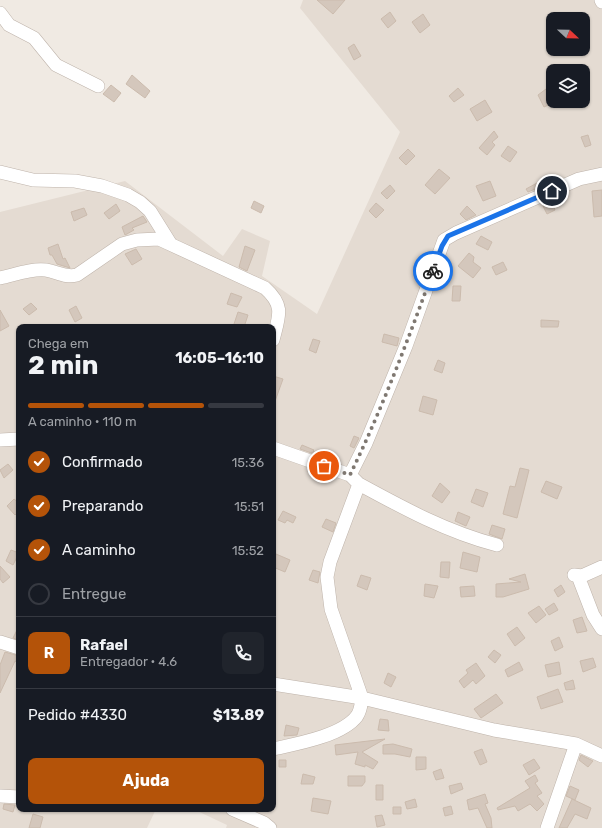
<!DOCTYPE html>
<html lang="pt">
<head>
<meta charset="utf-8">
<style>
  :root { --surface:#171b24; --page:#20242c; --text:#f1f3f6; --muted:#9ea1a6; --line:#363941; --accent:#b45309 }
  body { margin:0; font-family:Rubik,sans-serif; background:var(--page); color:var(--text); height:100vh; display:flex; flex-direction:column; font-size:15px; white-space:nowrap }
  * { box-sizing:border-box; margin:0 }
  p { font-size:13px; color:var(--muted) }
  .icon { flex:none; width:22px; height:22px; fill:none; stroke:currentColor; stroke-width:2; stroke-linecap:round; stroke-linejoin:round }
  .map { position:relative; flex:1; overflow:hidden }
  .details { position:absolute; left:16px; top:324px; width:260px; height:488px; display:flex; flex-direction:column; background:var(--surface); border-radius:8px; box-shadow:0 1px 3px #0004 }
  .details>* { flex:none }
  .needle { width:26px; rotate:112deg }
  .fabs { position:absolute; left:546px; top:12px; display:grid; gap:8px }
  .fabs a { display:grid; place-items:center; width:44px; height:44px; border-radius:8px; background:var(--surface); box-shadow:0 1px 3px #0004; font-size:20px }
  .pin { position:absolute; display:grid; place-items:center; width:34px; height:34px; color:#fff; margin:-17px; border:2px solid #fff; border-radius:50%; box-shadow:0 1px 4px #0007 }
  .courier { position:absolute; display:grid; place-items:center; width:40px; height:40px; margin:-20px; border:3px solid #1a73e8; border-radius:50%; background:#fff; color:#222; box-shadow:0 1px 5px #0007 }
  .overview em { font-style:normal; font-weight:700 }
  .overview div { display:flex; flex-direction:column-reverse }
  .overview { display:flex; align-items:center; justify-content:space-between; height:68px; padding:0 12px }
  h1 { font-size:26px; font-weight:700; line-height:30px }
  .bar { display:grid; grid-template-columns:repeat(4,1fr); gap:6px 4px; align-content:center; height:48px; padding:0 12px }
  .bar i { height:5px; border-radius:3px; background:var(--line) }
  .bar .selected { background:var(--accent) }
  .bar p { grid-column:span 4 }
  .line { display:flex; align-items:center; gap:10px; padding:0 12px; border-top:1px solid var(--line) }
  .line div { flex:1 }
  .round { display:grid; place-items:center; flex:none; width:42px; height:42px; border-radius:8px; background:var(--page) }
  ol { padding:0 12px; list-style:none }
  li { display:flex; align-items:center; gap:12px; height:44px }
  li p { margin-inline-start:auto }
  li .icon { padding:4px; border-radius:50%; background:var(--accent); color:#fff; stroke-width:4 }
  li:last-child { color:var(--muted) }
  li i { width:22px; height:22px; border:2px solid var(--line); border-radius:50% }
  .action { display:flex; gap:8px; margin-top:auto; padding:8px 12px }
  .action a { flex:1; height:46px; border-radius:8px; background:var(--accent); color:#fff; font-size:16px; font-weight:700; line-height:46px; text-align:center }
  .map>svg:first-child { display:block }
  .residential { fill:#e4dbd2; fill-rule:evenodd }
  .building { fill:#d4c7bc; stroke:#cbbbad }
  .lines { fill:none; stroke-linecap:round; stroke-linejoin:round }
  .minor-casing { stroke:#beb3aa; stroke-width:14 }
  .minor { stroke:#fff; stroke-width:13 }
  .done { stroke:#7f7871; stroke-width:4; stroke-dasharray:0 7.2 }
  .route { stroke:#1a73e8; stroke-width:5 }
</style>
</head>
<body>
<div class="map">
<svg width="602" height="828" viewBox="0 0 602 828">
  <rect width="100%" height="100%" fill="#f0eae3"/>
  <path class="residential" d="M 303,0 L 602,0 L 602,828 L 226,828 L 227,825 L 193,809 L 273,809 L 273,327 L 19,327 L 19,809 L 156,809 L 147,828 L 0,828 L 0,212 L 125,181 L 223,256 L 242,229 L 270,241 L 262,276 L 317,314 L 400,132 L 300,8 ZM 553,19 L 583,19 L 583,49 L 553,49 ZM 553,71 L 583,71 L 583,101 L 553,101 Z"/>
  <path class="building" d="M 317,0 L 345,0 L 333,14 Z
    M 390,12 L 396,21 L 388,28 L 381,19 Z
    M 423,14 L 430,25 L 420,33 L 412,22 Z
    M 354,44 L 361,56 L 354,60 L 348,48 Z
    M 132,75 L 150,91 L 145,98 L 126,84 Z
    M 111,85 L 121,93 L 114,102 L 103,94 Z
    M 458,88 L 464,95 L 454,102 L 449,96 Z
    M 546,89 L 553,103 L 544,107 L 538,95 Z
    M 485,100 L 492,112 L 477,121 L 470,109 Z
    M 494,131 L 498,137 L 492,142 L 495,145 L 487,155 L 479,148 Z
    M 588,135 L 591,145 L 585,147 L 581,137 Z
    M 508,146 L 517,152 L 510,162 L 501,156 Z
    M 408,149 L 415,156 L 406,165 L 399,158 Z
    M 439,169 L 450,178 L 435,194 L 425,185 Z
    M 490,181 L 496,196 L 483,201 L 476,186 Z
    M 537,183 L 540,187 L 528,192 L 526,189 Z
    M 390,185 L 395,191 L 387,199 L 381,193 Z
    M 602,190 L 602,216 L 594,217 L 592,191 Z
    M 254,201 L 264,206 L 261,213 L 251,208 Z
    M 552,202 L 555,210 L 547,214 L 543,206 Z
    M 376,203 L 384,210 L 376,218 L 369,211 Z
    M 116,204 L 120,211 L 109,219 L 104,213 Z
    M 467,206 L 476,215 L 466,220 L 460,214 Z
    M 84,208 L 87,215 L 74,221 L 71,212 Z
    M 143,216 L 147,222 L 132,228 L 134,230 L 125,235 L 122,227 Z
    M 481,236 L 492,242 L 488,250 L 476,244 Z
    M 58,244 L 63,259 L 65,258 L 70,268 L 57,264 L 52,255 L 50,255 L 48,248 Z
    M 245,246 L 255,250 L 247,271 L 239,267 Z
    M 136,249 L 142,259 L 132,265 L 125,254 Z
    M 469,253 L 474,257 L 473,262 L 481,268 L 473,278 L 458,266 Z
    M 503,262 L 507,270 L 496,275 L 492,267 Z
    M 453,286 L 461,286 L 460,301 L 452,301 Z
    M 231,293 L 242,297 L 237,307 L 227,304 Z
    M 31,303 L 37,309 L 29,315 L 23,309 Z
    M 76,306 L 82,318 L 75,322 L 69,310 Z
    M 0,310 L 9,326 L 0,331 Z
    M 238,312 L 248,315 L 244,327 L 233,327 Z
    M 541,320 L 559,321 L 558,327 L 541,327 Z
    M 384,334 L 399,338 L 397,346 L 382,342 Z
    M 313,339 L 320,341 L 316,353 L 309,350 Z
    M 438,360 L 445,363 L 442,373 L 434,370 Z
    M 273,376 L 283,379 L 274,404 L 273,403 Z
    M 423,396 L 437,400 L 433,415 L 419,411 Z
    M 354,436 L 359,438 L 354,448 L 350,446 Z
    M 302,445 L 314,450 L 313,451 L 326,458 L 300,449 Z
    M 8,464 L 13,470 L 4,478 L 0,470 Z
    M 520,468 L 529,470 L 517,518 L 503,514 L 510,486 L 515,487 Z
    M 546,481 L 562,487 L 557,499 L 541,492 Z
    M 440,483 L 450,492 L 442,503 L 432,496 Z
    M 476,489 L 488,493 L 483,507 L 471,502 Z
    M 14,499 L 19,503 L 19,511 L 15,515 L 7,506 Z
    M 283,511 L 296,517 L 293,523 L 287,520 L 285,523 L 278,520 Z
    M 458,512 L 470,517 L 466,526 L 455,521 Z
    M 326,519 L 336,523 L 333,532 L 322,527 Z
    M 492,525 L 505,529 L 502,539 L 489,534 Z
    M 11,550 L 19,553 L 13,565 L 6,561 Z
    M 463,552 L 480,557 L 477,572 L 460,568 Z
    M 276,554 L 290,560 L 285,572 L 273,567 Z
    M 441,562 L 450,562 L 449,578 L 440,577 Z
    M 0,566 L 10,577 L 3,583 L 0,579 Z
    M 313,570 L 320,572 L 318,583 L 309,580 Z
    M 525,574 L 529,589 L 503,597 L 496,597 L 496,584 L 521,582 L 509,579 Z
    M 361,575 L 371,578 L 367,590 L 357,586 Z
    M 425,584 L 438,586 L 434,598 L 424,596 Z
    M 561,585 L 565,592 L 558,597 L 554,590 Z
    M 474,586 L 475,596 L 461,597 L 460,587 Z
    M 554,603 L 558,610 L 549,615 L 545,609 Z
    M 539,606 L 546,615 L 536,623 L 528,613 Z
    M 582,617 L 587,631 L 577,633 L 573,620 Z
    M 19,626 L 19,640 L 13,638 Z
    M 517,627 L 525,638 L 515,646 L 507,634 Z
    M 559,637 L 563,647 L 555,651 L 551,641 Z
    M 494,650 L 501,655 L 495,663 L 488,657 Z
    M 5,652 L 19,656 L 19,663 L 15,661 L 0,693 L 0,665 Z
    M 593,658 L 596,667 L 583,672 L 580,661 Z
    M 519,662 L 523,670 L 508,677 L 505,670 Z
    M 559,662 L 561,674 L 548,677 L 545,665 Z
    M 476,663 L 485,676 L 476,684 L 473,680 L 464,688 L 459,681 L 468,673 L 466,670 Z
    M 388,673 L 396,677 L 391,687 L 384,683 Z
    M 573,680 L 575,689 L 566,690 L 564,683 Z
    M 558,689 L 563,702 L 541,709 L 537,697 Z
    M 496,694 L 503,703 L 481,718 L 474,709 Z
    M 380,719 L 388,720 L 389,731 L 378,730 Z
    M 286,725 L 299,728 L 297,735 L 284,736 Z
    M 385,739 L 362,752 L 378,762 L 373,769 L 365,765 L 365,767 L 355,764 L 358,752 L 336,755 L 335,745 Z
    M 393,744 L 412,749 L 410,757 L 395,754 L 383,754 L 383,745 Z
    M 482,749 L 487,762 L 480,765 L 474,752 Z
    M 581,755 L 593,761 L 588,767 L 579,760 Z
    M 416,757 L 426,757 L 426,769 L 416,770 Z
    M 534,759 L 540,768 L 529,775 L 523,765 Z
    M 279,760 L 286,760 L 286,767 L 279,767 Z
    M 441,769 L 444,778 L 436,780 L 433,772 Z
    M 303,774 L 315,777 L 313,784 L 301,784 Z
    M 535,775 L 538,781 L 535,783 L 542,793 L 537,796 L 544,804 L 537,811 L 530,804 L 518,811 L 515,806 L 498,810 L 497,808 L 530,788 L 525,781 Z
    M 348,776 L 365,776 L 365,782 L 362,786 L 348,786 Z
    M 461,783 L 463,789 L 451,794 L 449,786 Z
    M 376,785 L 383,785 L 383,800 L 376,800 Z
    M 570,786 L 579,790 L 575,800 L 566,796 Z
    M 485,794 L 488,803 L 485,804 L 491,818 L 492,828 L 487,828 L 478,808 L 469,810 L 467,800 Z
    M 313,798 L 331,801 L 328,814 L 311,811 Z
    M 415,799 L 417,807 L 407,809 L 405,802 Z
    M 572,799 L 591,808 L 587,819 L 575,814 L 567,828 L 559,828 Z
    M 4,804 L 15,805 L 13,812 L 3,809 Z
    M 451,806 L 453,814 L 445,816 L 443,808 Z
    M 393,807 L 401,807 L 401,814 L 393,814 Z
    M 33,814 L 43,817 L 40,828 L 29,828 Z
    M 382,815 L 385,825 L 377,827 L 375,816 Z"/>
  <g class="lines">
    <g class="minor-casing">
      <path id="minor" d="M 601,0 L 602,2
        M 0,13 L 9,25 L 34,38 L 56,65 L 98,86
        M 0,172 L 33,180 L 75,181 L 102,186 L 128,195 L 140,202 L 150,211 L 170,243
        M 0,278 C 14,275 32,268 46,270 C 58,272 65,278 77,275 L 122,244 L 137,240 L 159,239 L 265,288 C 285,306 279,316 273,340
        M 0,440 L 19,439
        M 273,448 L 350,475 L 359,484 C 403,508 447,532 497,545
        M 350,475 L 366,443 L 406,346 L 444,240 L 456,233 L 579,179 L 602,174
        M 574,575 L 582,576 L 602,567
        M 578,576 L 593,615 L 602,629
        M 0,642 L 19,648
        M 273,684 L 362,698 L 494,730 L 576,744 L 602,756
        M 273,749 C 296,744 342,736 357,716 C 361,710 361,704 362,698 L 331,609 L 327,577 L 330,562 L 359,484
        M 0,796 L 19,797
        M 232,809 L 264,823 L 270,828
        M 547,828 L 576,744"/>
    </g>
    <use href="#minor" class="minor"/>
  </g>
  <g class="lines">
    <path class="done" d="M 324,466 L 350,475 C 382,409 408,340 433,271"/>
    <path class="route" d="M 433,271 L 442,246 L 448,236 L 552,191"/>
  </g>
</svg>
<div class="fabs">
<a><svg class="needle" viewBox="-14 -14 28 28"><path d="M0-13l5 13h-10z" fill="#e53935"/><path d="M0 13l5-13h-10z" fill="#9ea1a6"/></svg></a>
<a><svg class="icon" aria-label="layers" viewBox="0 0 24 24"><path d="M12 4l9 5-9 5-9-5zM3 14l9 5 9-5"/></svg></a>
</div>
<div class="pin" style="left:324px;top:466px;background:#ea580c"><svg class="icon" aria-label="bag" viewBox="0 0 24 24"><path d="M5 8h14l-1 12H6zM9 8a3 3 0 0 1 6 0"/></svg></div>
<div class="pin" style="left:552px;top:191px;background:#1f2937"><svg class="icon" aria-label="home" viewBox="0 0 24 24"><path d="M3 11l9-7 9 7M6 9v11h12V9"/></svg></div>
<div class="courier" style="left:433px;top:271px"><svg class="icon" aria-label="bike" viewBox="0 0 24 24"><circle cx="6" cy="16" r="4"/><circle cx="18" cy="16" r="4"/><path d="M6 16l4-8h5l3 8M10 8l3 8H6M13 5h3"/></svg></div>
<section class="details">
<div class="overview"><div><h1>2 min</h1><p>Chega em</p></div><em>16:05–16:10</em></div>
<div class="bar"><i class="selected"></i><i class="selected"></i><i class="selected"></i><i></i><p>A caminho · 110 m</p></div>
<ol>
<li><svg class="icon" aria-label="check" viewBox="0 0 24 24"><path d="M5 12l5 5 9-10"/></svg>Confirmado<p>15:36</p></li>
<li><svg class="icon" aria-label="check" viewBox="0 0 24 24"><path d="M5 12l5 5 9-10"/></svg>Preparando<p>15:51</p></li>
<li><svg class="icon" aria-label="check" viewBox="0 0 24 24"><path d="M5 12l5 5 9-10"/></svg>A caminho<p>15:52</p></li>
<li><i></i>Entregue</li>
</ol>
<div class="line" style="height:72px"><b class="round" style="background:var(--accent);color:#fff">R</b><div><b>Rafael</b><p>Entregador · 4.6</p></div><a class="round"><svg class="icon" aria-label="phone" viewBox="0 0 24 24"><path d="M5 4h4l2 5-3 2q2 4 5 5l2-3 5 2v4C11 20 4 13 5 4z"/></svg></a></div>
<div class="line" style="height:52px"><div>Pedido #4330</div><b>$13.89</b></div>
<div class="action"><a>Ajuda</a></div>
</section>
</div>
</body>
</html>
